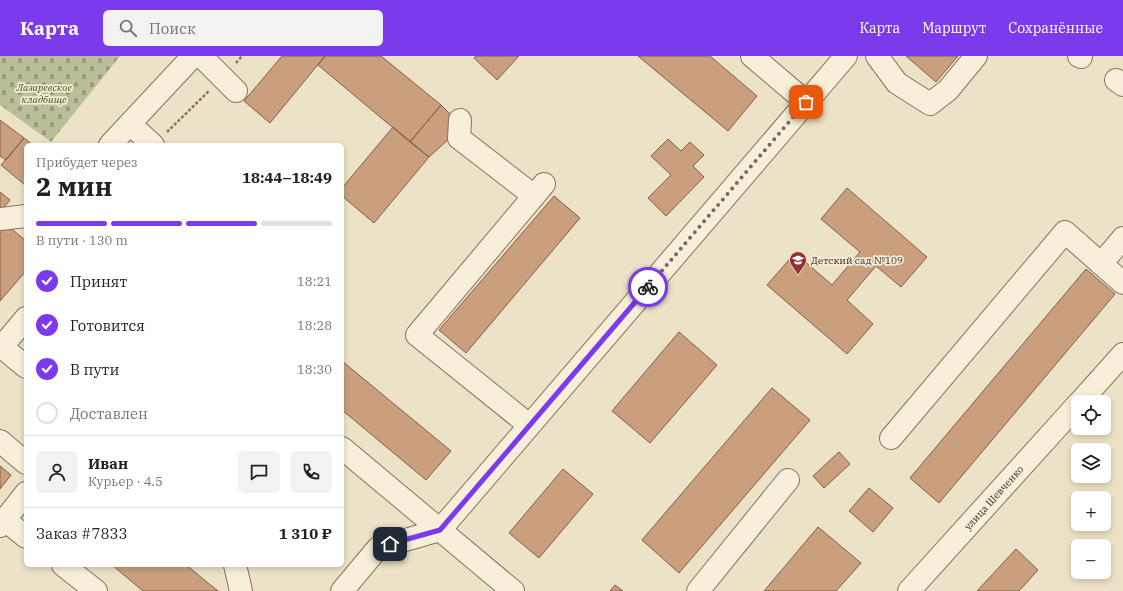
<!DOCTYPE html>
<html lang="ru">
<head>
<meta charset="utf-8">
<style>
  :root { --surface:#fff; --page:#f2f2f2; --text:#222; --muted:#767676; --line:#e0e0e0; --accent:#7c3aed }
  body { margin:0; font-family:"IBM Plex Serif",serif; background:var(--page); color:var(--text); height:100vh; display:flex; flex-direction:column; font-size:15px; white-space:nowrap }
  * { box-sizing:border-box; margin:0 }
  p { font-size:13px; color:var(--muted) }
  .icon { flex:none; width:22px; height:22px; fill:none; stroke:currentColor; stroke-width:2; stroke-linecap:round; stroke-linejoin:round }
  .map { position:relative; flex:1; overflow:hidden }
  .details { position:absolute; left:24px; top:87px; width:320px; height:424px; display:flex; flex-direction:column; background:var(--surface); border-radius:6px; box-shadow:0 2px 6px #0003 }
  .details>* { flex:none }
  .controls { position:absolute; left:1071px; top:339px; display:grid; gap:8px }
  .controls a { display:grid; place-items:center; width:40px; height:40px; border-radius:6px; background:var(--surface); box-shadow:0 2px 6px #0003; font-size:20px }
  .pin { position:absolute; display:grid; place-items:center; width:34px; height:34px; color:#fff; margin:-17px; border-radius:8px; box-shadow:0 2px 6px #0006 }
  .courier { position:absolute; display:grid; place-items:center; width:40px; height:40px; margin:-20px; border:3px solid #7c3aed; border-radius:50%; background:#fff; color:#222; box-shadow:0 1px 5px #0007 }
  .head em { font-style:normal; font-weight:700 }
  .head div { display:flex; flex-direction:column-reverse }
  .head { display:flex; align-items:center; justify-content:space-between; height:68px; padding:0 12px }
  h1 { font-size:26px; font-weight:700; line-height:30px }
  .bar { display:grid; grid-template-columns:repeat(4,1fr); gap:6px 4px; align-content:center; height:48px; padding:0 12px }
  .bar i { height:5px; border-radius:3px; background:var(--line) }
  .bar .selected { background:var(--accent) }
  .bar p { grid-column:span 4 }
  .line { display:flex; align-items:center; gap:10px; padding:0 12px; border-top:1px solid var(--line) }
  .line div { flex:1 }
  .round { display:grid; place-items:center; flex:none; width:42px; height:42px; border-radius:6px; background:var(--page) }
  ol { padding:0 12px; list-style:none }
  li { display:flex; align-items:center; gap:12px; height:44px }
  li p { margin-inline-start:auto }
  li .icon { padding:4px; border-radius:50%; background:var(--accent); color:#fff; stroke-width:4 }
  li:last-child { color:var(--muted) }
  li i { width:22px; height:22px; border:2px solid var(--line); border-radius:50% }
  header { display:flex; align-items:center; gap:24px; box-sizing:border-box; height:56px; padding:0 20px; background:var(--accent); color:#fff }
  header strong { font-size:19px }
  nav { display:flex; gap:22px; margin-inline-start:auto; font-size:14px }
  .search { width:280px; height:36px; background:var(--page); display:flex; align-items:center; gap:10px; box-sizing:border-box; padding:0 14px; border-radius:6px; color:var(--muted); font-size:15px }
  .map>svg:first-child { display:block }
  .cemetery { fill:url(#cemetery-stones) }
  .building { fill:#c99f7e; stroke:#855f44 }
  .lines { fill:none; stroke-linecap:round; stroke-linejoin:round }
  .minor-casing { stroke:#87745d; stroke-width:24 }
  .path { stroke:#87745d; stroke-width:2.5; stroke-dasharray:3 2; stroke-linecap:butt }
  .minor { stroke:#f7efda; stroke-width:22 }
  .done { stroke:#776c5a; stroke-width:4; stroke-dasharray:0 7.2 }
  .route { stroke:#7c3aed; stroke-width:5 }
  .labels { text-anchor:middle; stroke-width:3.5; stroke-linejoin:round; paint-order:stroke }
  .park-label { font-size:10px; font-style:italic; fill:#475327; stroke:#f4ecd6 }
  .poi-label { font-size:10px; fill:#382c20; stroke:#f4ecd6; text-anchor:start }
  .street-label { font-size:10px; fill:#382c20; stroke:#f4ecd6 }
</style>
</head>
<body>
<header>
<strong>Карта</strong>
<div class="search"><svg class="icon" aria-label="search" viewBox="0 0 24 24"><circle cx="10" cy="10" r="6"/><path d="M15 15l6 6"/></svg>Поиск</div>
<nav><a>Карта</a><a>Маршрут</a><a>Сохранённые</a></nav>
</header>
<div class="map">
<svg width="1123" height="535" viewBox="0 0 1123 535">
  <defs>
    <pattern id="cemetery-stones" width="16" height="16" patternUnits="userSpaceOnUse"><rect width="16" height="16" fill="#babf99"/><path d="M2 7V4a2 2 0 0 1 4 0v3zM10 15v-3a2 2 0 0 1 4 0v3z" fill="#989b7c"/></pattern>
  </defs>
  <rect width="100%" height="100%" fill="#ece2c7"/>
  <path class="cemetery" d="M 0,0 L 120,0 L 51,86 L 0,49 Z"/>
  <path class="building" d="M 282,0 L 325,0 L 270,67 L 244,45 Z
    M 325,0 L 381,0 L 441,49 L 410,86 L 318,9 Z
    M 476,0 L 519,0 L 497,24 L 474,2 Z
    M 638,0 L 710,0 L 757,40 L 728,75 Z
    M 906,0 L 958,0 L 936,26 Z
    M 441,49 L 450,58 L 450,82 L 429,101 L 410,86 Z
    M 0,64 L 24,82 L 6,104 L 0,100 Z
    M 393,71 L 429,101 L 374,167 L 342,140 L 342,132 Z
    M 24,82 L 33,89 L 26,89 L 25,129 L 1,109 Z
    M 668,83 L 681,95 L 690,86 L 704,99 L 693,110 L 704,121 L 666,160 L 648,142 L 671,119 L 651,100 Z
    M 847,132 L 927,201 L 901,231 L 876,210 L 847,244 L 873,268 L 847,298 L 767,229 L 795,197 L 832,229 L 860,196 L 821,163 Z
    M 0,136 L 10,144 L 0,156 Z
    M 554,140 L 580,162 L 466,297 L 439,274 Z
    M 7,169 L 26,185 L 26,215 L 0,245 L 0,177 Z
    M 1086,213 L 1115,238 L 939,447 L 910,422 Z
    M 679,276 L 717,309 L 650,387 L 612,355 Z
    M 342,305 L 451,395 L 426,424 L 342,354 Z
    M 772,332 L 810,364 L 679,517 L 642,484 Z
    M 839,396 L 850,408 L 824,432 L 813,420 Z
    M 0,410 L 11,419 L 0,433 Z
    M 563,413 L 593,438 L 539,502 L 509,477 Z
    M 869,432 L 893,452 L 873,476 L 849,455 Z
    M 818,471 L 861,507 L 836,535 L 764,535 Z
    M 1016,493 L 1038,514 L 1019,535 L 977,535 Z
    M 112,509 L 186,509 L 218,535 L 143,535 Z
    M 615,529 L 623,535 L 610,535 Z"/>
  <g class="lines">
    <g class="minor-casing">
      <g id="minor">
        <path d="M 201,0 L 236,35"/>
        <path d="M 752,0 L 806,46"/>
        <path d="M 877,0 L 897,27 L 930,48 L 948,34 L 976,0"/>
        <path d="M 1079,0 L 1081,1"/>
        <path d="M 1116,24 L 1123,29"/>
        <path d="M 460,64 L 459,82 L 534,140"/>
        <path d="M 130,68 L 153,89"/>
        <path d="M 110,89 L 193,0"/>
        <path d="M 0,163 L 26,160"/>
        <path d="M 1101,208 L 1123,182"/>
        <path d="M 2,291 L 26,311"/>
        <path d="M 0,293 L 26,262"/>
        <path d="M 1080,346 L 1123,298"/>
        <path d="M 529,369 L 417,279 L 544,128"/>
        <path d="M 891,382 L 1065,176 L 1123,227"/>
        <path d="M 0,385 L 26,407"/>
        <path d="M 342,392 L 513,535"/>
        <path d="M 5,464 L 26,481"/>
        <path d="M 0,470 L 26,437"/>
        <path d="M 440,474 L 846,0"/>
        <path d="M 63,509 L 96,535"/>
        <path d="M 235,509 L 241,535"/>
        <path d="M 342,535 L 378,492 L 440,474"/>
        <path d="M 698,535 L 788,424"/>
        <path id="s1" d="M 909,535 L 1078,348"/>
      </g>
    </g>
    <path class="path" d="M 236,7 L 242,0
      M 167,76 L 209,35"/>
    <use href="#minor" class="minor"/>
  </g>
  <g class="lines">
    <path class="done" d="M 648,231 L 806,46"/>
    <path class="route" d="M 390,488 L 440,474 L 648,231"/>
  </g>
  <defs>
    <g id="school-pin" transform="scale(0.9)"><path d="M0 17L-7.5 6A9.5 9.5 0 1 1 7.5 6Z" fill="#933230" stroke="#f4ecd6"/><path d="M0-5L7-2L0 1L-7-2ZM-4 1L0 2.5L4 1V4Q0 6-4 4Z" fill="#fff"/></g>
  </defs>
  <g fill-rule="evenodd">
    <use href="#school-pin" x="798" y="204"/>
  </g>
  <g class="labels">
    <g class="park-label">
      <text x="44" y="35">Лазаревское<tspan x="44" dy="12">кладбище</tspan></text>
    </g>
    <g class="poi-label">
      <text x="811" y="208">Детский сад №109</text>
    </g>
    <g class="street-label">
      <text dy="4" stroke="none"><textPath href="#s1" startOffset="126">улица Шевченко</textPath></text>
    </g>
  </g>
</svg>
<div class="controls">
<a><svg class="icon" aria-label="locate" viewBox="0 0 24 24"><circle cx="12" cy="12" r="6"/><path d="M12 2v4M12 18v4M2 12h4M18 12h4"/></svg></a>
<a><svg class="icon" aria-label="layers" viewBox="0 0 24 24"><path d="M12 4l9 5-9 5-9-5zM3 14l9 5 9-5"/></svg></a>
<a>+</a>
<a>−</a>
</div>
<div class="pin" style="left:806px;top:46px;background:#ea580c"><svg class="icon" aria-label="bag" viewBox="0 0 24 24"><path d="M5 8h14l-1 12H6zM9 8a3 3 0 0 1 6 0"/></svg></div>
<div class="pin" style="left:390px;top:488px;background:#1f2937"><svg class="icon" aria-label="home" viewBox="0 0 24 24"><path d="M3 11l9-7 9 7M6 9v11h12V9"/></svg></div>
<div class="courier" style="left:648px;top:231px"><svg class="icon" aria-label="bike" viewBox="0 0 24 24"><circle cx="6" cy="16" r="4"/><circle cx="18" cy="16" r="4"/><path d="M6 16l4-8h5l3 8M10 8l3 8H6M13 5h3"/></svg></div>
<section class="details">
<div class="head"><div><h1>2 мин</h1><p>Прибудет через</p></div><em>18:44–18:49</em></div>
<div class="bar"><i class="selected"></i><i class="selected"></i><i class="selected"></i><i></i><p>В пути · 130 m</p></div>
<ol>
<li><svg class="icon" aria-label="check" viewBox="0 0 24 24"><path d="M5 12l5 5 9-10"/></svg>Принят<p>18:21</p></li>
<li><svg class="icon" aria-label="check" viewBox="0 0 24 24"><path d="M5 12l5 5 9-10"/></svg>Готовится<p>18:28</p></li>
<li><svg class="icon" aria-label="check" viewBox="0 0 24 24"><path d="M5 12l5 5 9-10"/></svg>В пути<p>18:30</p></li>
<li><i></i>Доставлен</li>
</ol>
<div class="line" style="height:72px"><a class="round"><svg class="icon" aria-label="person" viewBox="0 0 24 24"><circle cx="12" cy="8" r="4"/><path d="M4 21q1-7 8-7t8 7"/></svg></a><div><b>Иван</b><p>Курьер · 4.5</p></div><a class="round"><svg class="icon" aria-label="chat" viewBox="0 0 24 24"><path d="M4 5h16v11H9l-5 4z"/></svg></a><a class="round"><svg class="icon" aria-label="phone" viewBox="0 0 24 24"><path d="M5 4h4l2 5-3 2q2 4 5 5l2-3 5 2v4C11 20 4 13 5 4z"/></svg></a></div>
<div class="line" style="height:52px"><div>Заказ #7833</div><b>1 310 ₽</b></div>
</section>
</div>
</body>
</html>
